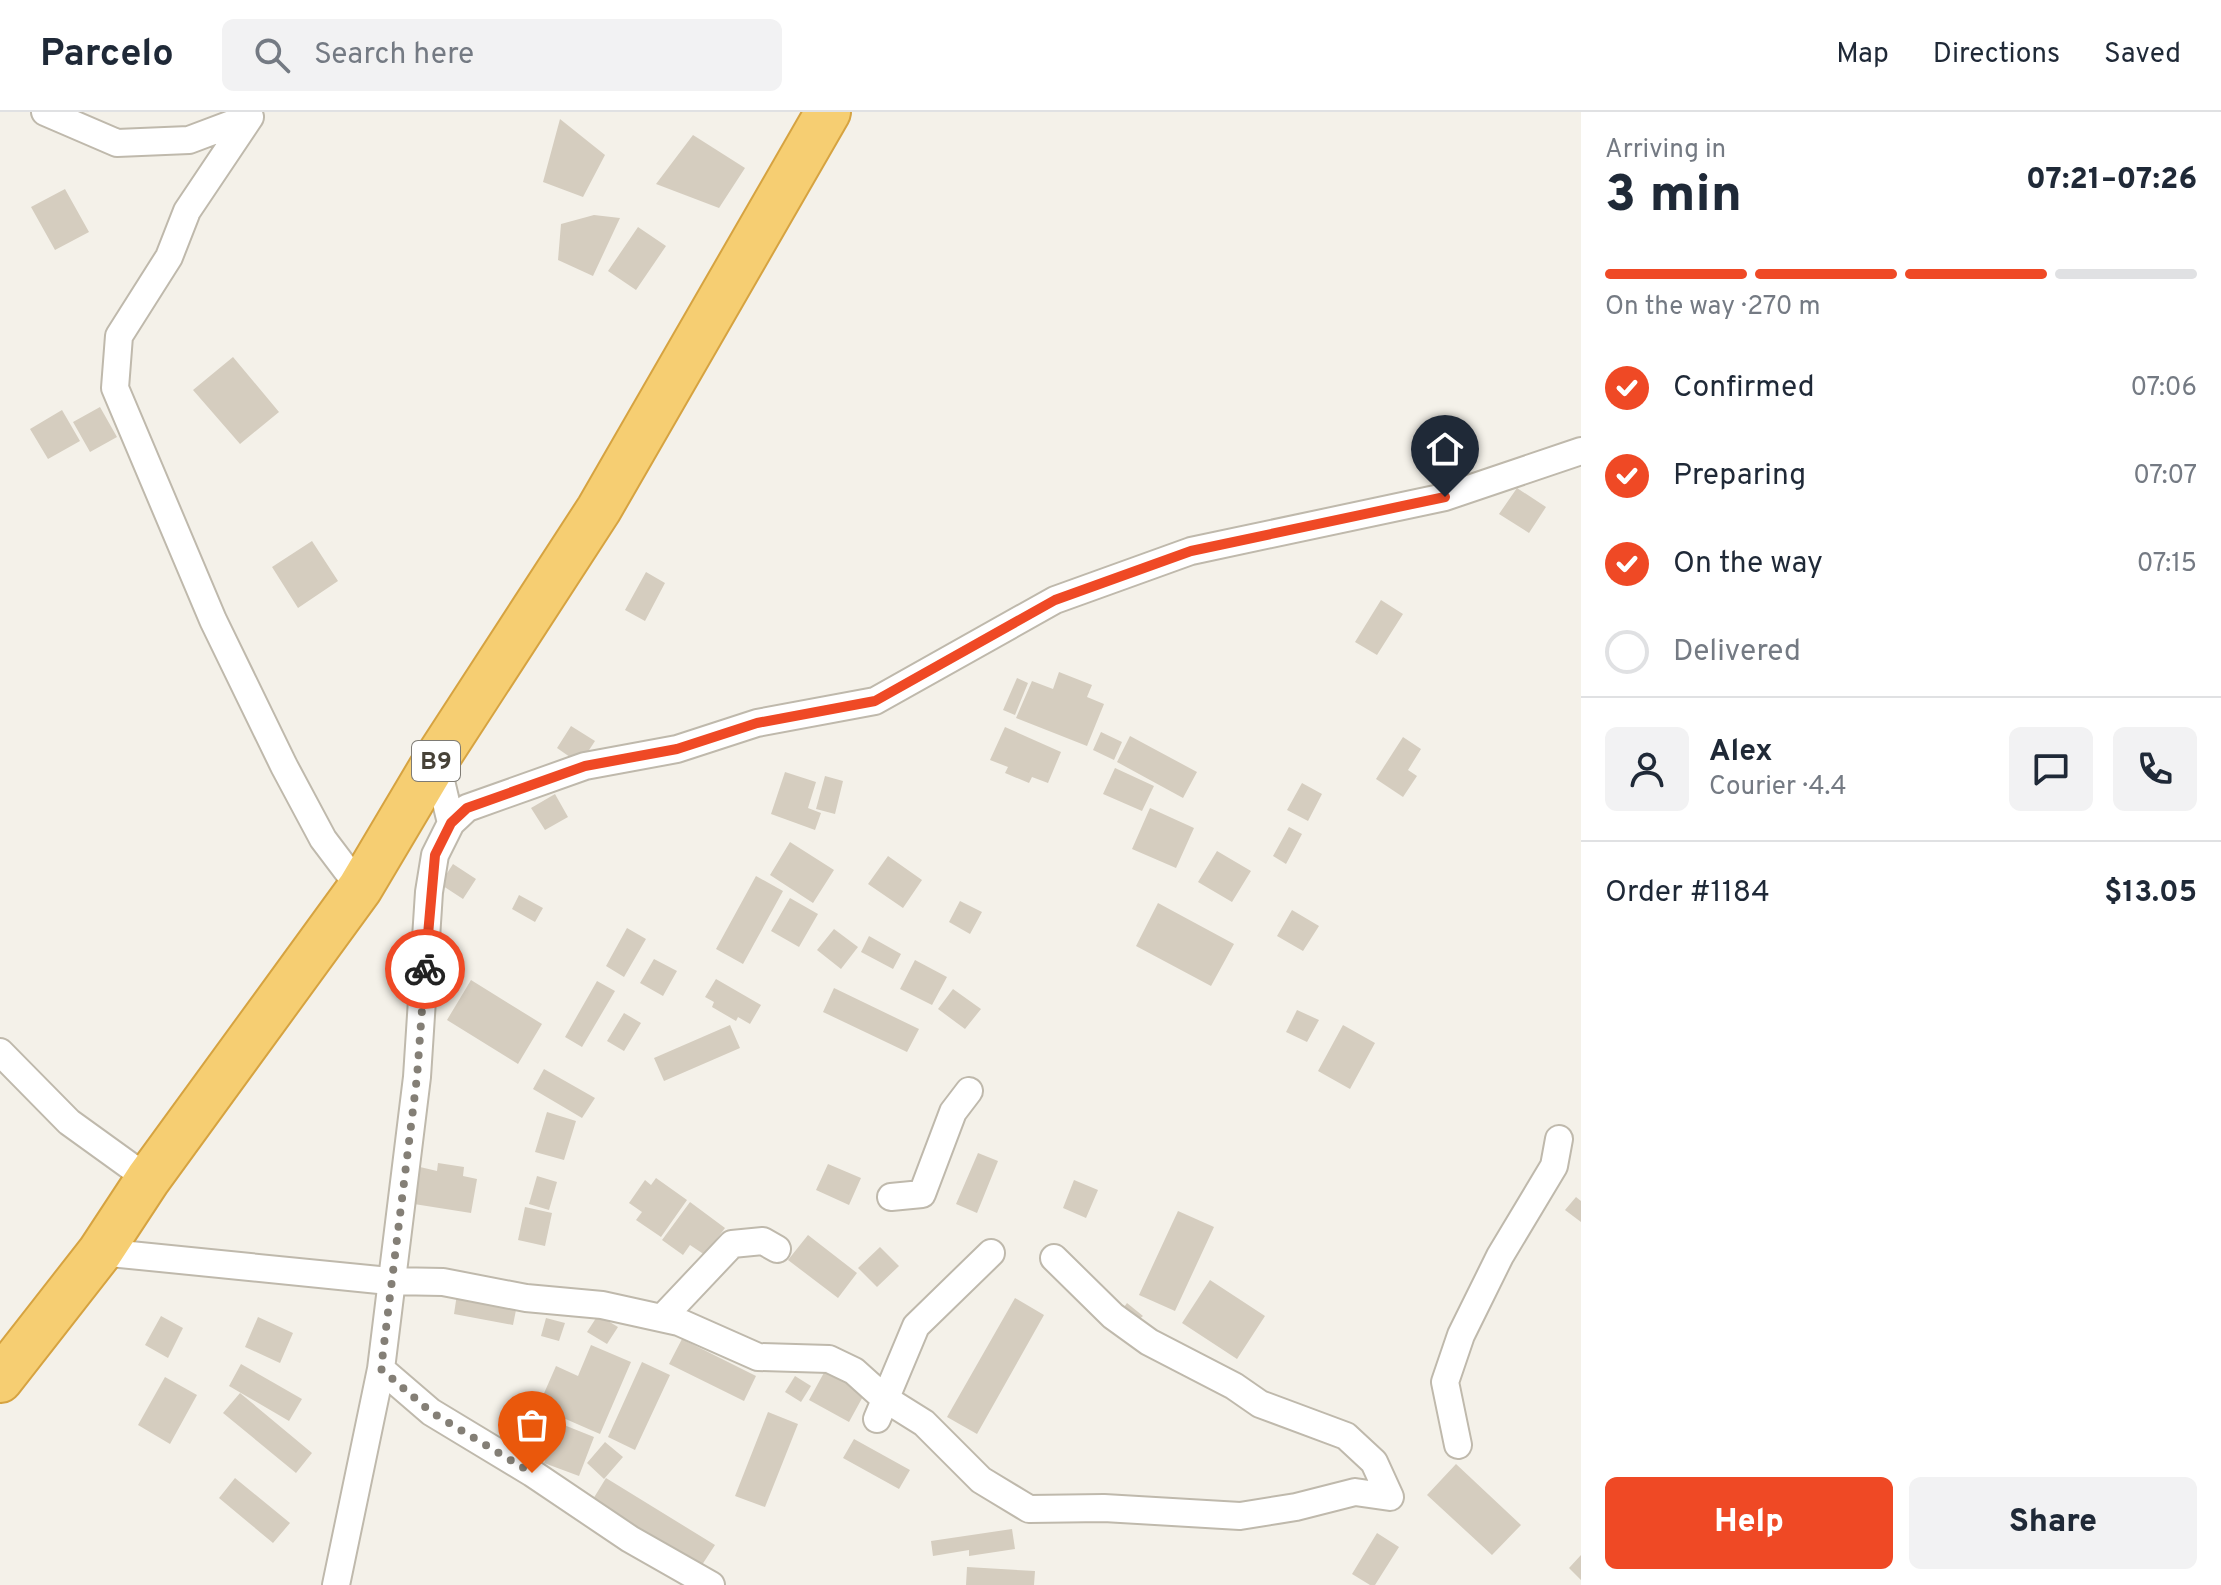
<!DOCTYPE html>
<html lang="en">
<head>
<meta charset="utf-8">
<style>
  :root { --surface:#fff; --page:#f2f2f3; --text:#1f2937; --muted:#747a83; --line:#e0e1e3; --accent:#ef4925 }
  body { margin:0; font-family:Overpass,sans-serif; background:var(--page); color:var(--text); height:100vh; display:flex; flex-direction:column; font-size:30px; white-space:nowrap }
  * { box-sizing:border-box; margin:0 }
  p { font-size:26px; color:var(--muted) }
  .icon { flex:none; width:44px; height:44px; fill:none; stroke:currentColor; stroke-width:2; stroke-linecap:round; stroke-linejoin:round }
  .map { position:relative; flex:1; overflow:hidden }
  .sheet { display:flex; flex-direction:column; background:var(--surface); width:640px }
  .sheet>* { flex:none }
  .pin { position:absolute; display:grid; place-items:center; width:68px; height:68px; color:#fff; margin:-82px -34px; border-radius:50% 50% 50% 0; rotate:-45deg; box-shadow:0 0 8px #0007 }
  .pin .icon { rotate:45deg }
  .courier { position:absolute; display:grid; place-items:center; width:80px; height:80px; margin:-40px; border:6px solid #ef4925; border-radius:50%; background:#fff; color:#222; box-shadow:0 2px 10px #0007 }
  .summary em { font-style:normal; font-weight:800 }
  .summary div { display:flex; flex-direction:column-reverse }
  .summary { display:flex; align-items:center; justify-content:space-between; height:136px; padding:0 24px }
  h1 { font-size:52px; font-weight:800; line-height:60px }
  .bar { display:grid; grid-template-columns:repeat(4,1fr); gap:12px 8px; align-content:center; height:96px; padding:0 24px }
  .bar i { height:10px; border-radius:6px; background:var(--line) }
  .bar .selected { background:var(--accent) }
  .bar p { grid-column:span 4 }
  .line { display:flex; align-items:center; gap:20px; padding:0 24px; border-top:2px solid var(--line) }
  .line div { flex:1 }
  .round { display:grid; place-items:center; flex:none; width:84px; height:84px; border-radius:12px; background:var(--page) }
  ol { padding:0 24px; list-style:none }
  li { display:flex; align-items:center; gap:24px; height:88px }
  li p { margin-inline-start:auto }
  li .icon { padding:8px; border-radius:50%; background:var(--accent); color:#fff; stroke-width:4 }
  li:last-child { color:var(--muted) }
  li i { width:44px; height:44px; border:4px solid var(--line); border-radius:50% }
  .cta { display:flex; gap:16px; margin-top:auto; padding:16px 24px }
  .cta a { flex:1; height:92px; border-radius:12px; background:var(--accent); color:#fff; font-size:32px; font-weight:800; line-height:92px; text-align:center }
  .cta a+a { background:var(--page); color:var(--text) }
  header { display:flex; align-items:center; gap:48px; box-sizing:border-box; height:112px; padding:0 40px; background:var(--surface); border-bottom:2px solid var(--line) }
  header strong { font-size:38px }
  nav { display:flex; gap:44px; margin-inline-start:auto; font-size:28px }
  .search { width:560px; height:72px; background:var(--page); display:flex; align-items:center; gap:20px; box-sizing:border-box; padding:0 28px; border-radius:12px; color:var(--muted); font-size:30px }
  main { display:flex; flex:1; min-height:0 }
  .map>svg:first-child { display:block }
  .building { fill:#d5cdbf }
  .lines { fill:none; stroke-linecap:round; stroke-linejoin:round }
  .street-casing { stroke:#bfb9ac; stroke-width:30 }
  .highway-casing { stroke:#d6a341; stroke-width:48 }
  .street { stroke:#fff; stroke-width:26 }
  .highway { stroke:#f6ce72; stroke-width:44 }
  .done { stroke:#847f76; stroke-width:8; stroke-dasharray:0 14.4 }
  .route { stroke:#ef4925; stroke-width:10 }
  .labels { text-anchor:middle; stroke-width:6; stroke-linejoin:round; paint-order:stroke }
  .shield { fill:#fff; stroke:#7e7b74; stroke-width:2 }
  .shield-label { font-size:24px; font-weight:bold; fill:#474238 }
</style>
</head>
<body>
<header>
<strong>Parcelo</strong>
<div class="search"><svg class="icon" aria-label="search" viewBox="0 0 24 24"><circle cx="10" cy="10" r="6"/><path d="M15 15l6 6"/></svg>Search here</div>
<nav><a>Map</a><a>Directions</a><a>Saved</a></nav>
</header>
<main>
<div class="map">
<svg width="1581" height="1473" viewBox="0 0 1581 1473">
  <rect width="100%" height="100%" fill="#f4f1e9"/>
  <path class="building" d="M 560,7 L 605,43 L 583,85 L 543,70 Z
    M 693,23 L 745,56 L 719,96 L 656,72 Z
    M 65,77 L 89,120 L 55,138 L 31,95 Z
    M 594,103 L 620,106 L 593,164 L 558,148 L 561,112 Z
    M 638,115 L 666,134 L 636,178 L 608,159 Z
    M 233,245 L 279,300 L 240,332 L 193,278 Z
    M 100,295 L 117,325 L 90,340 L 73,310 Z
    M 62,298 L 80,329 L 48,347 L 30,317 Z
    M 1517,376 L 1546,395 L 1529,421 L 1499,402 Z
    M 312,429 L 338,469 L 298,496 L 272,455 Z
    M 646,460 L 665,471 L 645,509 L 625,498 Z
    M 1381,488 L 1403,502 L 1377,543 L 1355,530 Z
    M 1059,560 L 1092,573 L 1087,585 L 1104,592 L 1087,634 L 1016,606 L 1032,569 L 1053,577 Z
    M 1017,566 L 1028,571 L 1015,603 L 1003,598 Z
    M 571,614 L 595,629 L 580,652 L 557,636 Z
    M 1005,615 L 1061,640 L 1048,671 L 1032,665 L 1029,671 L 1005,661 L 1008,655 L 990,648 Z
    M 1101,620 L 1122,630 L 1114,648 L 1093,638 Z
    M 1130,624 L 1197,660 L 1183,686 L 1117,650 Z
    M 1403,625 L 1421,637 L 1408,658 L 1417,664 L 1403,685 L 1376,667 Z
    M 1115,656 L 1154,674 L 1142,699 L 1103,682 Z
    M 785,660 L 816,670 L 808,696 L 821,701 L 815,718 L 771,702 Z
    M 825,664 L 843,669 L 835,702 L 816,697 Z
    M 1302,671 L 1322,682 L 1308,709 L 1287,698 Z
    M 555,682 L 568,705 L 545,718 L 531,696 Z
    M 1150,696 L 1194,716 L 1176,756 L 1132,737 Z
    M 1289,715 L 1302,722 L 1286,752 L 1273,744 Z
    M 790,730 L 834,758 L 813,791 L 770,763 Z
    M 1217,739 L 1251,759 L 1232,790 L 1198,770 Z
    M 888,744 L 922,768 L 903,796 L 868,772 Z
    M 453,752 L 476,767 L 463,787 L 440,772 Z
    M 756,764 L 783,779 L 743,852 L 716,837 Z
    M 519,783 L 543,796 L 535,810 L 512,797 Z
    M 790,786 L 818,802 L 799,835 L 771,819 Z
    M 960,789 L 982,800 L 970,822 L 949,810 Z
    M 1158,791 L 1234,832 L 1211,874 L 1136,834 Z
    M 1292,798 L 1319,814 L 1303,839 L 1277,824 Z
    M 627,816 L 646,827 L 624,865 L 606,854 Z
    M 834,817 L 858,835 L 841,857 L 817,838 Z
    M 869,824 L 901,842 L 893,857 L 861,840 Z
    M 654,847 L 677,859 L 663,884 L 640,871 Z
    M 915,848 L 947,865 L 932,893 L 900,877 Z
    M 716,867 L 761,893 L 750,912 L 738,905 L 736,909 L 712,895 L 714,890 L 705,885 Z
    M 471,868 L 542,912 L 518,952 L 447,908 Z
    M 597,869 L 615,879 L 582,935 L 565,925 Z
    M 834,876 L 919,917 L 907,940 L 823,900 Z
    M 953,877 L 981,897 L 965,917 L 938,897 Z
    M 1297,898 L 1319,908 L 1307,930 L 1286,920 Z
    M 624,901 L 641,911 L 624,939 L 607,929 Z
    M 730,913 L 740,936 L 664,969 L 654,946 Z
    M 1343,913 L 1375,931 L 1350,977 L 1318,959 Z
    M 544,957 L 595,986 L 582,1006 L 533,977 Z
    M 547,1000 L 576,1009 L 564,1048 L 535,1040 Z
    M 978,1041 L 998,1049 L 977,1101 L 956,1092 Z
    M 438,1051 L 464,1055 L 463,1064 L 477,1067 L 471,1101 L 414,1092 L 420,1055 L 437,1059 Z
    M 828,1052 L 861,1066 L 849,1093 L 816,1078 Z
    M 537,1064 L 557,1070 L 549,1098 L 529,1092 Z
    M 656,1066 L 687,1088 L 661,1125 L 636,1108 L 642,1100 L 629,1091 L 645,1068 L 651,1073 Z
    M 1074,1068 L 1098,1078 L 1086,1106 L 1063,1096 Z
    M 1576,1085 L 1581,1089 L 1581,1110 L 1565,1098 Z
    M 690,1090 L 725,1116 L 705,1143 L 690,1133 L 683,1143 L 662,1128 Z
    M 525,1095 L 552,1101 L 545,1134 L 518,1128 Z
    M 1178,1099 L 1214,1115 L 1175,1199 L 1139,1183 Z
    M 808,1123 L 857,1161 L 838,1186 L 788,1148 Z
    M 880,1135 L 899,1154 L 877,1175 L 858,1156 Z
    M 1210,1168 L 1265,1204 L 1237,1247 L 1182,1211 Z
    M 457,1182 L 517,1193 L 513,1213 L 454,1202 Z
    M 1015,1186 L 1044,1203 L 977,1322 L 947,1305 Z
    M 1127,1191 L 1143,1204 L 1136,1210 L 1122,1198 Z
    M 598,1203 L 618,1215 L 607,1232 L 587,1220 Z
    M 161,1204 L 183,1216 L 168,1246 L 145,1233 Z
    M 258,1205 L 293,1221 L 280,1251 L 245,1235 Z
    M 546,1206 L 565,1211 L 559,1229 L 541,1224 Z
    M 682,1227 L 756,1264 L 744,1289 L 669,1252 Z
    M 591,1233 L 631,1250 L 600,1322 L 538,1295 L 556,1254 L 578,1264 Z
    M 642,1250 L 670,1263 L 635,1338 L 608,1325 Z
    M 241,1252 L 302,1287 L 289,1309 L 229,1274 Z
    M 826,1257 L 866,1279 L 849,1310 L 809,1288 Z
    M 795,1264 L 811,1274 L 801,1290 L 785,1280 Z
    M 165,1265 L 197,1283 L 170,1332 L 138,1313 Z
    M 240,1281 L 312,1341 L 296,1361 L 223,1301 Z
    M 768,1300 L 798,1312 L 765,1395 L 735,1384 Z
    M 559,1311 L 594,1325 L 579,1364 L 544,1351 Z
    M 854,1327 L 910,1358 L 899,1377 L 843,1346 Z
    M 605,1330 L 623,1345 L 604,1367 L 587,1351 Z
    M 1456,1352 L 1521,1413 L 1492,1443 L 1427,1383 Z
    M 235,1366 L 290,1411 L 273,1431 L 219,1386 Z
    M 606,1366 L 715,1433 L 698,1459 L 590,1392 Z
    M 1012,1417 L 1015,1437 L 969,1444 L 969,1438 L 933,1444 L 931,1429 Z
    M 1377,1421 L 1399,1435 L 1375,1473 L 1370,1473 L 1352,1462 Z
    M 1581,1443 L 1581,1468 L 1569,1456 Z
    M 967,1455 L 1035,1459 L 1034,1473 L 966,1473 Z"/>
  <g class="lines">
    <g class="street-casing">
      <path id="street" d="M 45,0 L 117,31 L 189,28 L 250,5
        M 250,5 L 187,99 L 169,145 L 119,224 L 115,276 L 213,508 L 284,654 L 323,727 L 360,776
        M 451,711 L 467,696 L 585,654 L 677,637 L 757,611 L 875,589 L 1055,488 L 1191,439 L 1445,385 L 1581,339
        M 0,940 L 69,1010 L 148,1067
        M 891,1085 L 922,1082 L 953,1000 L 969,979
        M 100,1140 L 389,1169 L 443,1170 L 526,1186 L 602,1193 L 679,1210 L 758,1245 L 829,1247 L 854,1259 L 884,1286 L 924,1311 L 981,1368 L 1029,1397 L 1104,1396 L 1240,1404 L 1296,1395 L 1355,1380 L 1390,1385 L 1374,1350 L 1346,1324 L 1260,1292 L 1234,1274 L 1149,1230 L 1113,1204 L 1054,1146
        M 663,1205 L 732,1132 L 763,1129 L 777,1137
        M 381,1257 L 431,1300 L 532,1361 L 630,1427 L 711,1473
        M 877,1307 L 916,1214 L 991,1141
        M 1458,1333 L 1445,1270 L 1461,1223 L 1500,1144 L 1554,1054 L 1559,1027
        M 336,1473 L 381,1257 L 417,965 L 429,780 L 435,743 L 451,711 L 436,648"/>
    </g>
    <g class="highway-casing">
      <path id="highway" d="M 0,1268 L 100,1140 L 148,1067 L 360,776 L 436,648 L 599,397 L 828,0"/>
    </g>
    <use href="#street" class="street"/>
    <use href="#highway" class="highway"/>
  </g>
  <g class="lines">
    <path class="done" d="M 425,857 L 417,965 L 381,1257 L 431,1300 L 532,1361"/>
    <path class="route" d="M 425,857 L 435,743 L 451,711 L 467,696 L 585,654 L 677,637 L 757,611 L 875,589 L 1055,488 L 1191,439 L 1445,385"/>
  </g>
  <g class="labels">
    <rect class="shield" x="412" y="629" width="48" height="40" rx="6"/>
    <g class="shield-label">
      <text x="436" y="657">B9</text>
    </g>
  </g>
</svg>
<div class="pin" style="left:532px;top:1361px;background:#ea580c"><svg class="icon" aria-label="bag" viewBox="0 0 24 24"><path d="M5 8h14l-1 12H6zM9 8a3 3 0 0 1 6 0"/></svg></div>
<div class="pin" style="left:1445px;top:385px;background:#1f2937"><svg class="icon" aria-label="home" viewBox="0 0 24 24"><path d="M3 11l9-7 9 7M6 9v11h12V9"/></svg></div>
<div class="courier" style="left:425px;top:857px"><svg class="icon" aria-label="bike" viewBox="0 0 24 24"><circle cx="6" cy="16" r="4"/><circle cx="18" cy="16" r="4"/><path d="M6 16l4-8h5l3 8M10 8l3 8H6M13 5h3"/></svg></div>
</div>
<section class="sheet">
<div class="summary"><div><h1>3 min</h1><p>Arriving in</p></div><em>07:21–07:26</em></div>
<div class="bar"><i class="selected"></i><i class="selected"></i><i class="selected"></i><i></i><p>On the way · 270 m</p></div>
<ol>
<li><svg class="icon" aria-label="check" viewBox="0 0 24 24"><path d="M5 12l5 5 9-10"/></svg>Confirmed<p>07:06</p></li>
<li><svg class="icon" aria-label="check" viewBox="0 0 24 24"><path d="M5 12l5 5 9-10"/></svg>Preparing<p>07:07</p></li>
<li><svg class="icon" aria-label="check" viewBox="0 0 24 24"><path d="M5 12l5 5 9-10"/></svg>On the way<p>07:15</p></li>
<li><i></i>Delivered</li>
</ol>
<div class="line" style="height:144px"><a class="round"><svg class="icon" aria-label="person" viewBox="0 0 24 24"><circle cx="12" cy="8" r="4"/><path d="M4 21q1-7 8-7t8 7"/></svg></a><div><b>Alex</b><p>Courier · 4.4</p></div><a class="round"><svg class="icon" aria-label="chat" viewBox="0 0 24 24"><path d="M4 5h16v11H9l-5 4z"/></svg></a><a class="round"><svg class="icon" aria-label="phone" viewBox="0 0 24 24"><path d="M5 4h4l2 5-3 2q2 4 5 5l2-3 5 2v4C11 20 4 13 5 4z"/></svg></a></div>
<div class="line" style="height:104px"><div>Order #1184</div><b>$13.05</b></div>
<div class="cta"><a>Help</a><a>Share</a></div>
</section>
</main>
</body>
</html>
